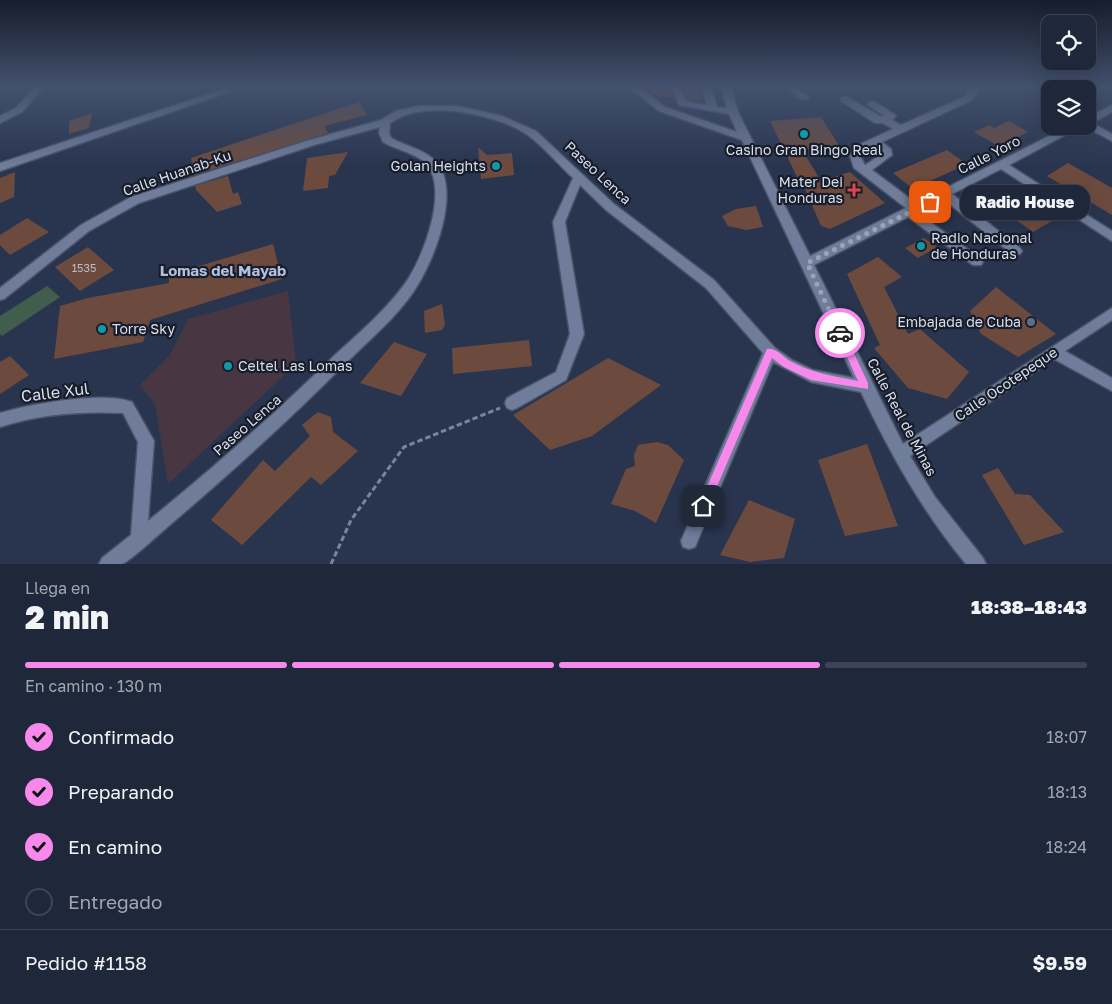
<!DOCTYPE html>
<html lang="es">
<head>
<meta charset="utf-8">
<style>
  :root { --surface:#1f283b; --page:#273042; --text:#f1f3f6; --muted:#a1a6af; --line:#3c4455; --accent:#f788ec }
  body { margin:0; font-family:"Golos Text",sans-serif; background:var(--page); color:var(--text); height:100vh; display:flex; flex-direction:column; font-size:19px; white-space:nowrap }
  * { box-sizing:border-box; margin:0 }
  p { font-size:16px; color:var(--muted) }
  .icon { flex:none; width:28px; height:28px; fill:none; stroke:currentColor; stroke-width:2; stroke-linecap:round; stroke-linejoin:round }
  .map { position:relative; height:564px; overflow:hidden }
  .sheet { display:flex; flex-direction:column; background:var(--surface); flex:1 }
  .sheet>* { flex:none }
  .controls { position:absolute; left:1041px; top:15px; display:grid; gap:10px }
  .controls a { display:grid; place-items:center; width:55px; height:55px; border-radius:10px; background:var(--surface); box-shadow:0 5px 20px #0002,0 0 0 1px var(--line); font-size:25px }
  .pin { position:absolute; display:grid; place-items:center; width:42px; height:42px; color:#fff; margin:-21px; border-radius:10px; box-shadow:0 2px 8px #0006 }
  .courier { position:absolute; display:grid; place-items:center; width:50px; height:50px; margin:-25px; border:4px solid #f788ec; border-radius:50%; background:#fff; color:#222; box-shadow:0 1px 6px #0007 }
  .bubble { position:absolute; height:35px; border-radius:15px; background:var(--surface); box-shadow:0 5px 20px #0002,0 0 0 1px var(--line); font-size:16px; font-weight:800; line-height:35px; text-align:center }
  .headline em { font-style:normal; font-weight:800 }
  .headline div { display:flex; flex-direction:column-reverse }
  .headline { display:flex; align-items:center; justify-content:space-between; height:85px; padding:0 25px }
  h1 { font-size:32px; font-weight:800; line-height:38px }
  .bar { display:grid; grid-template-columns:repeat(4,1fr); gap:8px 5px; align-content:center; height:60px; padding:0 25px }
  .bar i { height:6px; border-radius:4px; background:var(--line) }
  .bar .selected { background:var(--accent) }
  .bar p { grid-column:span 4 }
  .line { display:flex; align-items:center; gap:12px; padding:0 25px; border-top:1px solid var(--line) }
  .line div { flex:1 }
  ol { padding:0 25px; list-style:none }
  li { display:flex; align-items:center; gap:15px; height:55px }
  li p { margin-inline-start:auto }
  li .icon { padding:5px; border-radius:50%; background:var(--accent); color:#111; stroke-width:4 }
  li:last-child { color:var(--muted) }
  li i { width:28px; height:28px; border:2px solid var(--line); border-radius:50% }
  .map>svg:first-child { display:block }
  .commercial { fill:#483743 }
  .green { fill:#415d4c }
  .building { fill:#6c4b3e }
  .lines { fill:none; stroke-linecap:round; stroke-linejoin:round }
  .minor-casing { stroke:#495369; stroke-width:3 }
  .path { stroke:#7a859a; stroke-width:3; stroke-dasharray:5.5 3; stroke-linecap:butt }
  .minor { fill:#6f7d9b; fill-rule:evenodd }
  .route { fill:#f788ec }
  .done { stroke:#9aa4b8; stroke-width:5; stroke-dasharray:0 9 }
  .culture-dot { fill:#0f9aa8; stroke:#181d29; stroke-width:2 }
  .health-dot { fill:#e0444e; stroke:#181d29; stroke-width:2 }
  .service-dot { fill:#5c6f8a; stroke:#181d29; stroke-width:2 }
  .labels { text-anchor:middle; stroke-width:4.5; stroke-linejoin:round; paint-order:stroke }
  .number-label { font-size:11px; fill:#bcbac4 }
  .poi-label { font-size:14px; fill:#d7dff0; stroke:#181d29; text-anchor:end }
  .street-label { font-size:14px; fill:#d7dff0; stroke:#181d29 }
  .neighbourhood-label { font-size:15px; font-weight:bold; fill:#b1c0e0; stroke:#181d29 }
  .near-street-label { font-size:16px; fill:#d7dff0; stroke:#181d29 }
</style>
</head>
<body>
<div class="map">
<svg width="1112" height="564" viewBox="0 0 1112 564">
  <rect width="100%" height="100%" fill="#29354f"/>
  <path class="commercial" d="M 288,291 L 296,364 L 168,484 L 155,404 L 140,385 L 170,355 L 188,319 Z"/>
  <path class="green" d="M 47,286 L 60,297 L 2,336 L 0,334 L 0,316 Z"/>
  <path class="building" d="M 651,87 L 669,87 L 674,98 L 655,96 L 651,93 Z
    M 683,87 L 697,87 L 701,100 L 687,99 Z
    M 359,102 L 367,115 L 324,126 L 328,133 L 194,175 L 191,158 Z
    M 92,113 L 89,128 L 69,134 L 69,121 Z
    M 821,117 L 840,147 L 802,150 L 821,181 L 850,172 L 885,203 L 830,229 L 821,226 L 803,184 L 801,185 L 770,121 Z
    M 1009,121 L 1028,132 L 1012,140 L 1018,144 L 1005,150 L 974,132 L 989,125 L 994,128 Z
    M 478,147 L 487,155 L 512,153 L 514,175 L 481,179 Z
    M 947,150 L 967,164 L 913,189 L 893,173 Z
    M 348,152 L 335,175 L 329,176 L 328,188 L 303,191 L 307,158 Z
    M 1068,163 L 1112,188 L 1112,215 L 1047,176 Z
    M 15,172 L 14,197 L 0,203 L 0,178 Z
    M 228,176 L 233,194 L 238,192 L 242,204 L 217,212 L 196,190 L 195,186 Z
    M 1017,185 L 1028,192 L 1062,215 L 1033,232 L 989,201 Z
    M 756,206 L 763,227 L 746,230 L 728,226 L 722,216 L 736,209 Z
    M 27,218 L 49,232 L 10,255 L 0,245 L 0,235 Z
    M 924,238 L 937,247 L 918,258 L 905,248 Z
    M 273,244 L 282,279 L 150,320 L 143,342 L 54,359 L 60,306 L 88,298 L 169,283 L 169,275 Z
    M 88,247 L 114,270 L 80,291 L 55,267 Z
    M 878,257 L 902,277 L 884,287 L 908,334 L 920,329 L 969,372 L 947,399 L 908,388 L 874,348 L 880,345 L 847,274 Z
    M 996,287 L 1056,334 L 1018,357 L 981,334 L 970,311 Z
    M 442,304 L 445,325 L 442,330 L 425,333 L 424,311 Z
    M 529,340 L 532,366 L 453,374 L 452,348 Z
    M 394,342 L 427,354 L 401,396 L 360,383 Z
    M 10,356 L 29,375 L 0,394 L 0,362 Z
    M 608,358 L 661,385 L 592,436 L 550,450 L 513,415 Z
    M 318,412 L 331,417 L 333,432 L 358,451 L 321,485 L 311,477 L 242,545 L 211,520 L 263,460 L 275,471 L 310,436 L 302,425 Z
    M 657,442 L 668,445 L 684,460 L 656,523 L 635,511 L 611,504 L 626,469 L 635,466 L 634,455 L 638,445 Z
    M 867,444 L 898,526 L 845,536 L 818,460 Z
    M 998,468 L 1015,494 L 1030,495 L 1064,532 L 1024,545 L 982,475 Z
    M 749,500 L 795,519 L 784,558 L 750,562 L 720,555 Z"/>
  <g class="lines">
    <g class="minor-casing">
      <path id="minor" d="M 34,87 L 44,87 L 22,112 L 0,123 L 0,116 L 16,108 Z
        M 230,87 L 244,87 L 0,171 L 0,163 Z
        M 629,87 L 640,87 L 665,107 L 737,132 L 729,114 L 679,105 L 671,87 L 681,87 L 686,101 L 707,105 L 701,87 L 711,87 L 717,107 L 727,108 L 721,87 L 731,87 L 738,112 L 810,256 L 906,208 L 854,168 L 850,156 L 856,146 L 893,129 L 883,123 L 875,123 L 841,101 L 841,97 L 847,97 L 882,117 L 884,116 L 867,104 L 872,101 L 875,102 L 894,114 L 896,116 L 892,120 L 901,125 L 964,97 L 968,92 L 969,87 L 979,87 L 978,93 L 970,101 L 882,142 L 891,149 L 892,155 L 872,170 L 916,203 L 1069,126 L 1082,126 L 1009,165 L 1112,231 L 1112,241 L 1001,169 L 952,194 L 1020,248 L 1022,251 L 1020,254 L 1012,254 L 943,199 L 918,213 L 981,259 L 983,262 L 981,265 L 973,265 L 908,217 L 814,265 L 903,444 L 1112,308 L 1112,320 L 1065,351 L 1112,378 L 1112,391 L 1054,359 L 910,456 L 935,497 L 983,558 L 986,564 L 966,564 C 922,511 890,453 861,392 L 811,382 L 773,362 L 695,547 L 689,549 L 683,547 L 681,541 L 763,353 L 706,288 L 606,210 L 580,185 L 565,222 L 584,334 L 566,380 L 517,408 L 512,410 L 507,408 L 505,403 L 507,398 L 556,372 L 570,334 L 553,222 L 573,178 C 558,164 544,147 528,135 C 502,117 449,106 418,112 C 407,113 399,118 390,123 L 389,133 L 391,138 C 409,148 435,151 443,173 C 455,207 433,262 414,291 C 396,318 370,339 347,362 C 291,418 232,472 172,523 C 161,532 133,559 122,564 C 116,564 106,564 99,564 L 102,558 L 131,535 L 138,442 L 123,413 C 81,411 40,414 0,427 L 0,413 C 31,404 102,391 132,402 L 154,441 L 148,521 C 213,468 276,413 335,355 C 359,333 385,311 404,285 C 422,260 445,201 431,171 C 424,154 398,151 383,142 L 379,133 L 380,127 L 314,145 L 139,203 L 89,231 L 4,299 L 0,300 L 0,288 L 81,225 L 131,197 L 306,141 L 381,120 L 396,111 L 418,106 L 458,106 L 502,116 L 536,131 L 614,204 L 714,280 L 775,348 L 792,360 L 813,370 L 854,378 L 742,140 L 659,111 ZM 874,146 L 882,154 L 865,165 L 860,156 L 864,150 Z
        M 784,87 L 795,87 L 809,97 L 807,99 L 801,99 Z
        M 1112,105 L 1112,112 L 1092,123 L 1112,134 L 1112,141 L 1084,126 L 1088,126 L 1088,117 Z"/>
    </g>
    <path class="path" d="M 331,564 L 351,520 L 404,447 L 500,408"/>
    <use href="#minor" class="minor"/>
  </g>
  <linearGradient id="sky" x2="0" y2="1"><stop stop-color="#171d2b"/><stop offset="0.52" stop-color="#43516e"/><stop offset="1" stop-color="#43516e" stop-opacity="0"/></linearGradient>
  <rect width="1112" height="166" fill="url(#sky)"/>
  <path class="route" d="M 840,329 L 843,330 L 868,383 L 868,389 L 811,380 L 784,367 L 772,358 L 707,510 L 700,510 L 700,503 L 767,349 C 776,347 783,357 790,361 C 811,373 834,376 858,381 L 836,333 Z"/>
  <g class="lines">
    <path class="done" d="M 840,333 L 807,263 L 930,202"/>
  </g>
  <g class="culture-dot">
    <circle cx="804" cy="134" r="5"/>
    <circle cx="496" cy="166" r="5"/>
    <circle cx="921" cy="246" r="5"/>
    <circle cx="102" cy="329" r="5"/>
    <circle cx="228" cy="366" r="5"/>
  </g>
  <path class="health-dot" d="M851.5 182.5h5v5h5v5h-5v5h-5v-5h-5v-5h5z"/>
  <circle class="service-dot" cx="1031" cy="322" r="5"/>
  <g class="labels">
    <g class="number-label">
      <text x="84" y="272">1535</text>
    </g>
    <g class="poi-label">
      <text x="804" y="155" text-anchor="middle">Casino Gran Bingo Real</text>
      <text x="486" y="171">Golan Heights</text>
      <text x="843" y="187">Mater Dei<tspan x="843" dy="16">Honduras</tspan></text>
      <text x="931" y="243" text-anchor="start">Radio Nacional<tspan x="931" dy="16">de Honduras</tspan></text>
      <text x="1021" y="327">Embajada de Cuba</text>
      <text x="112" y="334" text-anchor="start">Torre Sky</text>
      <text x="238" y="371" text-anchor="start">Celtel Las Lomas</text>
    </g>
    <g class="street-label">
      <text transform="translate(989 155) rotate(-27)" y="5">Calle Yoro</text>
      <text transform="translate(177 173) rotate(-19)" y="5">Calle Huanab-Ku</text>
      <text transform="translate(598 173) rotate(43)" y="5">Paseo Lenca</text>
      <text transform="translate(1006 384) rotate(-34)" y="5">Calle Ocotepeque</text>
      <text transform="translate(902 417) rotate(62)" y="5">Calle Real de Minas</text>
      <text transform="translate(247 425) rotate(-41)" y="5">Paseo Lenca</text>
    </g>
    <g class="neighbourhood-label">
      <text x="223" y="276">Lomas del Mayab</text>
    </g>
    <g class="near-street-label">
      <text transform="translate(55 392) rotate(-7)" y="6">Calle Xul</text>
    </g>
  </g>
</svg>
<div class="controls">
<a><svg class="icon" aria-label="locate" viewBox="0 0 24 24"><circle cx="12" cy="12" r="6"/><path d="M12 2v4M12 18v4M2 12h4M18 12h4"/></svg></a>
<a><svg class="icon" aria-label="layers" viewBox="0 0 24 24"><path d="M12 4l9 5-9 5-9-5zM3 14l9 5 9-5"/></svg></a>
</div>
<div class="pin" style="left:930px;top:202px;background:#ea580c"><svg class="icon" aria-label="bag" viewBox="0 0 24 24"><path d="M5 8h14l-1 12H6zM9 8a3 3 0 0 1 6 0"/></svg></div>
<div class="pin" style="left:703px;top:506px;background:#1f2937"><svg class="icon" aria-label="home" viewBox="0 0 24 24"><path d="M3 11l9-7 9 7M6 9v11h12V9"/></svg></div>
<div class="courier" style="left:840px;top:333px"><svg class="icon" aria-label="car" viewBox="0 0 24 24"><path d="M5 17H2v-5l4-1 3-4h7l3 4 3 1v5h-3M9 17h6M6 11h13"/><circle cx="7" cy="17" r="2"/><circle cx="17" cy="17" r="2"/></svg></div>
<div class="bubble" style="left:960px;top:185px;width:130px">Radio House</div>
</div>
<section class="sheet">
<div class="headline"><div><h1>2 min</h1><p>Llega en</p></div><em>18:38–18:43</em></div>
<div class="bar"><i class="selected"></i><i class="selected"></i><i class="selected"></i><i></i><p>En camino · 130 m</p></div>
<ol>
<li><svg class="icon" aria-label="check" viewBox="0 0 24 24"><path d="M5 12l5 5 9-10"/></svg>Confirmado<p>18:07</p></li>
<li><svg class="icon" aria-label="check" viewBox="0 0 24 24"><path d="M5 12l5 5 9-10"/></svg>Preparando<p>18:13</p></li>
<li><svg class="icon" aria-label="check" viewBox="0 0 24 24"><path d="M5 12l5 5 9-10"/></svg>En camino<p>18:24</p></li>
<li><i></i>Entregado</li>
</ol>
<div class="line" style="height:65px"><div>Pedido #1158</div><b>$9.59</b></div>
</section>
</body>
</html>
